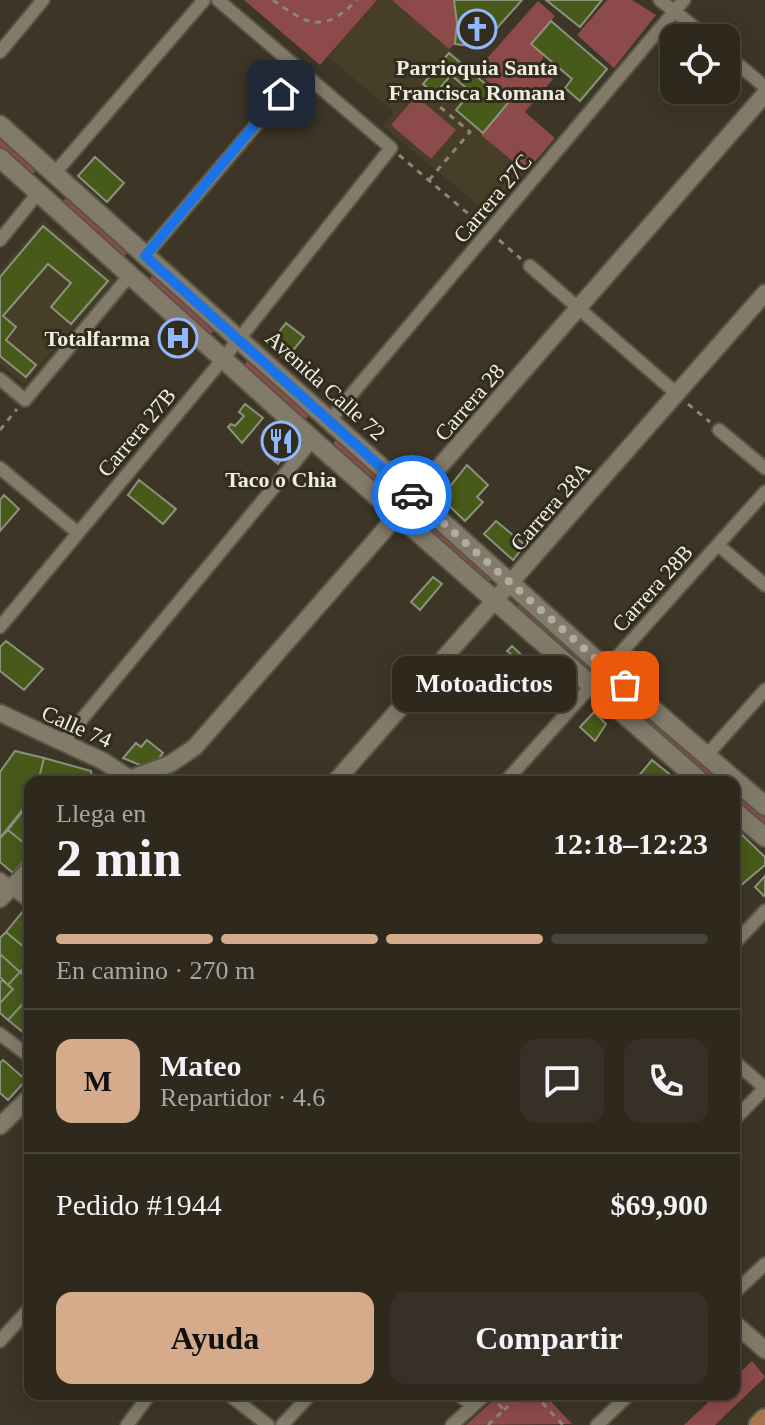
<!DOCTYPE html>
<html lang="es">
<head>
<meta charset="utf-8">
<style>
  :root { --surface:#2e281d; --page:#363026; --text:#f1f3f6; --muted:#a7a6a4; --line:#49443b; --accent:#d6ab8b }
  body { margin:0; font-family:"Times New Roman",serif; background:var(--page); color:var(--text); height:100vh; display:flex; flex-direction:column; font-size:30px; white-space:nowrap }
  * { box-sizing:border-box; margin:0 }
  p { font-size:26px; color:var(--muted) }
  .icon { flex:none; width:44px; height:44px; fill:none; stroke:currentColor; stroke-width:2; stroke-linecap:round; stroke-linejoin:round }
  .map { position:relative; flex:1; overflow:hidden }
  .panel { position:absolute; left:24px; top:776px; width:716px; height:624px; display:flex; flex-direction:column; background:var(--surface); border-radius:16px; box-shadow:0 4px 20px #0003,0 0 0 2px var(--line) }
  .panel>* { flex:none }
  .controls { position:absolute; left:660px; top:24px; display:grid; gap:16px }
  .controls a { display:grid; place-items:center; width:80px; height:80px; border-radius:16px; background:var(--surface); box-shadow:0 4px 20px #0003,0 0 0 2px var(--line); font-size:40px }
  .pin { position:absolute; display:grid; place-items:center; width:68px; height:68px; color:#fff; margin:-34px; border-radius:16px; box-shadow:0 4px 12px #0006 }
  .courier { position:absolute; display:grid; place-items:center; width:80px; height:80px; margin:-40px; border:6px solid #1a73e8; border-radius:50%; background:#fff; color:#222; box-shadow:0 2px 10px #0007 }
  .bubble { position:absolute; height:56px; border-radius:16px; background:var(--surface); box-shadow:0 4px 20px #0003,0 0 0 2px var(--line); font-size:26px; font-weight:800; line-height:56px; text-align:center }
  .head em { font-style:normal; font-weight:800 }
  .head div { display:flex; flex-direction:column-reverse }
  .head { display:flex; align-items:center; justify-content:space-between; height:136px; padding:0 32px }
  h1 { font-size:52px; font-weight:800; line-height:60px }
  .bar { display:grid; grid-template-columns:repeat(4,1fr); gap:12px 8px; align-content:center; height:96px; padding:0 32px }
  .bar i { height:10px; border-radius:6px; background:var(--line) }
  .bar .active { background:var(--accent) }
  .bar p { grid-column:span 4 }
  .line { display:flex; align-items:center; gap:20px; padding:0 32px; border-top:2px solid var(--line) }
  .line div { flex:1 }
  .round { display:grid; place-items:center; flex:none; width:84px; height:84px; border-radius:16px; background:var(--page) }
  .action { display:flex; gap:16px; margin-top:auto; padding:16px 32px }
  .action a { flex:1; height:92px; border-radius:16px; background:var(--accent); color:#111; font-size:32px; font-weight:800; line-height:92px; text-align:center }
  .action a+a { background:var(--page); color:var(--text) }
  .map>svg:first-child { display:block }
  .built { fill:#463e27 }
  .green { fill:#8d4a4a }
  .building { fill:#485a19; stroke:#8b927f; stroke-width:2 }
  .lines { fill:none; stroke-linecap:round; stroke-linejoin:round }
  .minor-casing { stroke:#595446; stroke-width:16 }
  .tertiary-casing { stroke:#595446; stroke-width:20 }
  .secondary-casing { stroke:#595446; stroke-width:22 }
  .trunk-casing { stroke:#595446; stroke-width:24 }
  .path { stroke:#8c867a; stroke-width:3; stroke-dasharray:6 6; stroke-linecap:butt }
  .minor { stroke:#827b69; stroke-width:12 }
  .tertiary { stroke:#827b69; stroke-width:16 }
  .secondary { stroke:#827b69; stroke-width:18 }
  .trunk { stroke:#a8744e; stroke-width:20 }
  .done { stroke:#b1aca1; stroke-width:8; stroke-dasharray:0 14.4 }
  .route { stroke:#1a73e8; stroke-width:10 }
  .labels { text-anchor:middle; stroke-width:6; stroke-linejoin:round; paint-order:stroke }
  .poi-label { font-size:22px; font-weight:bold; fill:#efece2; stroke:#322c1d }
  .street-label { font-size:22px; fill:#efece2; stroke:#322c1d }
</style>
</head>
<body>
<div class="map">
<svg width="765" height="1425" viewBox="0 0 765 1425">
  <rect width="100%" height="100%" fill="#3d3627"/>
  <path class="built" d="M 377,0 L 392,0 L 555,138 L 490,215 L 383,126 L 394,112 L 328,57 Z
    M 43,220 L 114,280 L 24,384 L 0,364 L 0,270 Z"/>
  <path class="green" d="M 244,0 L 377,0 L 320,65 Z
    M 392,0 L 454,0 L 457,23 L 455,44 L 449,49 Z
    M 607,0 L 632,0 L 656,15 L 614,68 L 577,35 Z
    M 538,1 L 555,16 L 531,44 L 544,55 L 540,67 L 553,79 L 525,112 L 555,138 L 526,172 L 481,135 L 511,101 L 476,71 Z
    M 416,96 L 456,130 L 431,159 L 391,125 Z
    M 0,136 L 37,169 L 31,176 L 0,149 Z
    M 68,196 L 130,250 L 123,258 L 61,203 Z
    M 154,274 L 216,328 L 209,336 L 147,281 Z
    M 249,359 L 310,414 L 304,421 L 242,367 Z
    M 337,439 L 399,494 L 392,501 L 331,446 Z
    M 431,523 L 493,578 L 487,585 L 425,530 Z
    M 520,603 L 582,657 L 576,665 L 514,610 Z
    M 620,691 L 728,782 L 713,782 L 615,698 Z
    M 734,787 L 765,813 L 765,826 L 734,800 Z
    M 752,1361 L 765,1377 L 715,1425 L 684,1425 L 717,1394 L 734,1394 L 734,1378 Z
    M 500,1394 L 544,1394 L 572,1424 L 466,1425 Z"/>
  <path class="building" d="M 522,0 L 480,47 L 455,44 L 457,23 L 454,0 Z
    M 546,0 L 602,0 L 580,27 Z
    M 551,21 L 607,69 L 580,101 L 565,88 L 572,79 L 531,44 Z
    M 449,53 L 508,103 L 483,133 L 456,110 L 471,92 L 451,75 L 435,94 L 423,84 Z
    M 95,157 L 124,183 L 107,202 L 78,176 Z
    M 43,226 L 108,281 L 71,324 L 51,307 L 71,283 L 48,264 L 3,316 L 16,327 L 6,340 L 36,365 L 26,377 L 0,356 L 0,277 Z
    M 286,323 L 304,337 L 286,359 L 269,345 Z
    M 245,404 L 263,418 L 242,443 L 228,427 L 231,424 L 235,426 L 244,416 L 239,412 Z
    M 276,433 L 290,446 L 278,464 L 266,454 L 271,447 L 267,443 Z
    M 467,465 L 488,485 L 477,497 L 483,502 L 465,521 L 441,498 Z
    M 139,480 L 176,509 L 163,524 L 128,495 Z
    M 4,495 L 19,509 L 0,531 L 0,500 Z
    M 496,521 L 525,545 L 513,560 L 484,534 Z
    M 433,577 L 442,584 L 420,610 L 411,602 Z
    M 6,641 L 43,669 L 24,690 L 0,671 L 0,647 Z
    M 512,646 L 530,663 L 510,685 L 496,672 L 512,655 L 507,651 Z
    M 530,663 L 558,687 L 547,699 L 538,692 L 542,688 L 523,671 Z
    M 594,712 L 606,724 L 595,741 L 580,727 Z
    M 147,740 L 163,753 L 155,763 L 140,765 L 123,758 L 136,743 L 141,747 Z
    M 15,751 L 44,758 L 38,782 L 30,782 L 26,805 L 0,838 L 0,772 Z
    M 44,758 L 91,771 L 93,782 L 38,782 Z
    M 652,760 L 673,777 L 669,782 L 636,779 Z
    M 30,797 L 30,817 L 23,811 Z
    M 23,811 L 30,817 L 30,848 L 8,830 Z
    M 734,827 L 765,857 L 765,865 L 734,891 Z
    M 8,830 L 30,848 L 30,855 L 13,873 L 0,862 L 0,838 Z
    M 765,876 L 765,895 L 764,896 L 755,887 Z
    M 23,911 L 30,918 L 30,952 L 6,932 Z
    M 6,932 L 30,952 L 30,961 L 20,972 L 0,954 L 0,938 Z
    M 0,954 L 20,972 L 8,985 L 0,977 Z
    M 30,961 L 30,981 L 20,972 Z
    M 20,972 L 30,981 L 30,996 L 8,1020 L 0,1013 L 0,1003 L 13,989 L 8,985 Z
    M 2,980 L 13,989 L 0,1003 L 0,982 Z
    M 30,996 L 30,1026 L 24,1033 L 8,1020 Z
    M 3,1060 L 26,1080 L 8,1100 L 0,1093 L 0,1063 Z"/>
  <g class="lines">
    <g class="minor-casing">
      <path id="minor" d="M 660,0 L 708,38
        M 0,52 L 43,0
        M 726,54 L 765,87
        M 54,174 L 204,0
        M 0,240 L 38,193
        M 145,256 L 301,72
        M 530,266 L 677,394
        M 0,379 L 25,400 L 130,275
        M 329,421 L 684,0
        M 719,430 L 765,468
        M 0,468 L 78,533
        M 718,545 L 765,585
        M 0,627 L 223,359 L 391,148 L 218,0
        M 63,742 L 313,440
        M 706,756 L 765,690
        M 505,782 L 765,492
        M 0,879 L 30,902
        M 734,944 L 765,911
        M 0,1034 L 30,1057
        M 734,1061 L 765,1088 L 734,1120
        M 734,1293 L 765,1264
        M 0,1341 L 30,1308
        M 228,1394 L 268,1425
        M 458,1394 L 473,1406
        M 127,1425 L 150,1394
        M 282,1425 L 311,1394
        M 452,1425 L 486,1394
        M 597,1425 L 630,1394"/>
    </g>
    <g class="tertiary-casing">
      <path id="tertiary" d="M 0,713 L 103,761 L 135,782
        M 121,782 L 170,764 L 195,747 L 765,94
        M 335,782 L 765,293
        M 0,899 L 30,869
        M 0,1126 L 30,1097
        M 734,1323 L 765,1350"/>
    </g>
    <g class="secondary-casing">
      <path id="secondary" d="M 0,125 L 606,669 L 765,806
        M 0,158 L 313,440 L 701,782
        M 734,811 L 765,837"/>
    </g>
    <g class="trunk-casing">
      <path id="trunk" d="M 759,1425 L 765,1419"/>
    </g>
    <path class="path" d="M 273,0 C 308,25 323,34 357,0
      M 399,155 L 478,222
      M 429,180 L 470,132 L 440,107 L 460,85
      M 499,240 L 521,259
      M 688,404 L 710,422
      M 0,430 L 17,409
      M 534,1394 L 563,1425
      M 504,1410 L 521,1394
      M 488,1425 L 504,1410 L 497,1402"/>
    <use href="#minor" class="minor"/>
    <use href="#tertiary" class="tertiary"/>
    <use href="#secondary" class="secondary"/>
    <use href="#trunk" class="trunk"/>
  </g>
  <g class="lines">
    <path class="done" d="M 412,495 L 625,685"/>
    <path class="route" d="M 281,94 L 145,256 L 412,495"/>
  </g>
  <defs>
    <g id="church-ring" transform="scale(2)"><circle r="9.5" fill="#322c1d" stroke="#8fb8fd" stroke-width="1.5"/><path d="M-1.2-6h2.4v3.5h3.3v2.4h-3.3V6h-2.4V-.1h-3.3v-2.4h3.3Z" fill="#8fb8fd"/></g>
    <g id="hospital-ring" transform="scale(2)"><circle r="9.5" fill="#322c1d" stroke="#8fb8fd" stroke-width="1.5"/><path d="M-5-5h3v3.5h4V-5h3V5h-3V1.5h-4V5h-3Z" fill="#8fb8fd"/></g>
    <g id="restaurant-ring" transform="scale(2)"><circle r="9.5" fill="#322c1d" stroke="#8fb8fd" stroke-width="1.5"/><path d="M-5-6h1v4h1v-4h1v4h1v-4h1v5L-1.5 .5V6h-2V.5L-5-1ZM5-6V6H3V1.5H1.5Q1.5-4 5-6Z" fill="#8fb8fd"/></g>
  </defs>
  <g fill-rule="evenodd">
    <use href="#church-ring" x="477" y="29"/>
    <use href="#hospital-ring" x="178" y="338"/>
    <use href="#restaurant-ring" x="281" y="441"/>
  </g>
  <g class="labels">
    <g class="poi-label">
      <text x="477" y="75">Parrioquia Santa<tspan x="477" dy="25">Francisca Romana</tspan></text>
      <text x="150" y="346" text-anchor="end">Totalfarma</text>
      <text x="281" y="487">Taco o Chia</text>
    </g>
    <g class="street-label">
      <text transform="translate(492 198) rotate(-50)" y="8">Carrera 27C</text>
      <text transform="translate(326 385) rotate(42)" y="8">Avenida Calle 72</text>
      <text transform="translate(469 402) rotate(-49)" y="8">Carrera 28</text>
      <text transform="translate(136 432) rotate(-50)" y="8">Carrera 27B</text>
      <text transform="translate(550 506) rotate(-49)" y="8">Carrera 28A</text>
      <text transform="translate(652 588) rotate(-48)" y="8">Carrera 28B</text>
      <text transform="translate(77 726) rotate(24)" y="8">Calle 74</text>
    </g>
  </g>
</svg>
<div class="controls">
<a><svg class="icon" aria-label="locate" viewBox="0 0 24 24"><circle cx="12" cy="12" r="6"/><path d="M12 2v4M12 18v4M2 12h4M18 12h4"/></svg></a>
</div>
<div class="pin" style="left:625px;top:685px;background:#ea580c"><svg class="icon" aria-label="bag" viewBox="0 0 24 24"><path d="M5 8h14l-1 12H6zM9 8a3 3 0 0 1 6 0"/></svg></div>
<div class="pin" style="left:281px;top:94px;background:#1f2937"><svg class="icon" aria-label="home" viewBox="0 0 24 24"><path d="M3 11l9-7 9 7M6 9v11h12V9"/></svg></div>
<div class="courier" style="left:412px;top:495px"><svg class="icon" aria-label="car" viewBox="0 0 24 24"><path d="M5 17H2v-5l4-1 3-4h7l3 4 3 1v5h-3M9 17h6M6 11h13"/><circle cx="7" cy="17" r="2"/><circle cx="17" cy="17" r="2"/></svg></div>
<div class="bubble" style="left:392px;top:656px;width:184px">Motoadictos</div>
<section class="panel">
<div class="head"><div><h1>2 min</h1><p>Llega en</p></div><em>12:18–12:23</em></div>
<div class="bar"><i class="active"></i><i class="active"></i><i class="active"></i><i></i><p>En camino · 270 m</p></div>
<div class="line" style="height:144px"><b class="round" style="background:var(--accent);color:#111">M</b><div><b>Mateo</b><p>Repartidor · 4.6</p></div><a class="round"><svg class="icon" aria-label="chat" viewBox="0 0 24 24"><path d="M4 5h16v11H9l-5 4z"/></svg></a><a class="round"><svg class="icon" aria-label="phone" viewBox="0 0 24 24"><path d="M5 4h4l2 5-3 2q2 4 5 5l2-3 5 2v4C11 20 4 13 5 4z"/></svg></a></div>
<div class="line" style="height:104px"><div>Pedido #1944</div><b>$69,900</b></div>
<div class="action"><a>Ayuda</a><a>Compartir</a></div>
</section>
</div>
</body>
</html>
